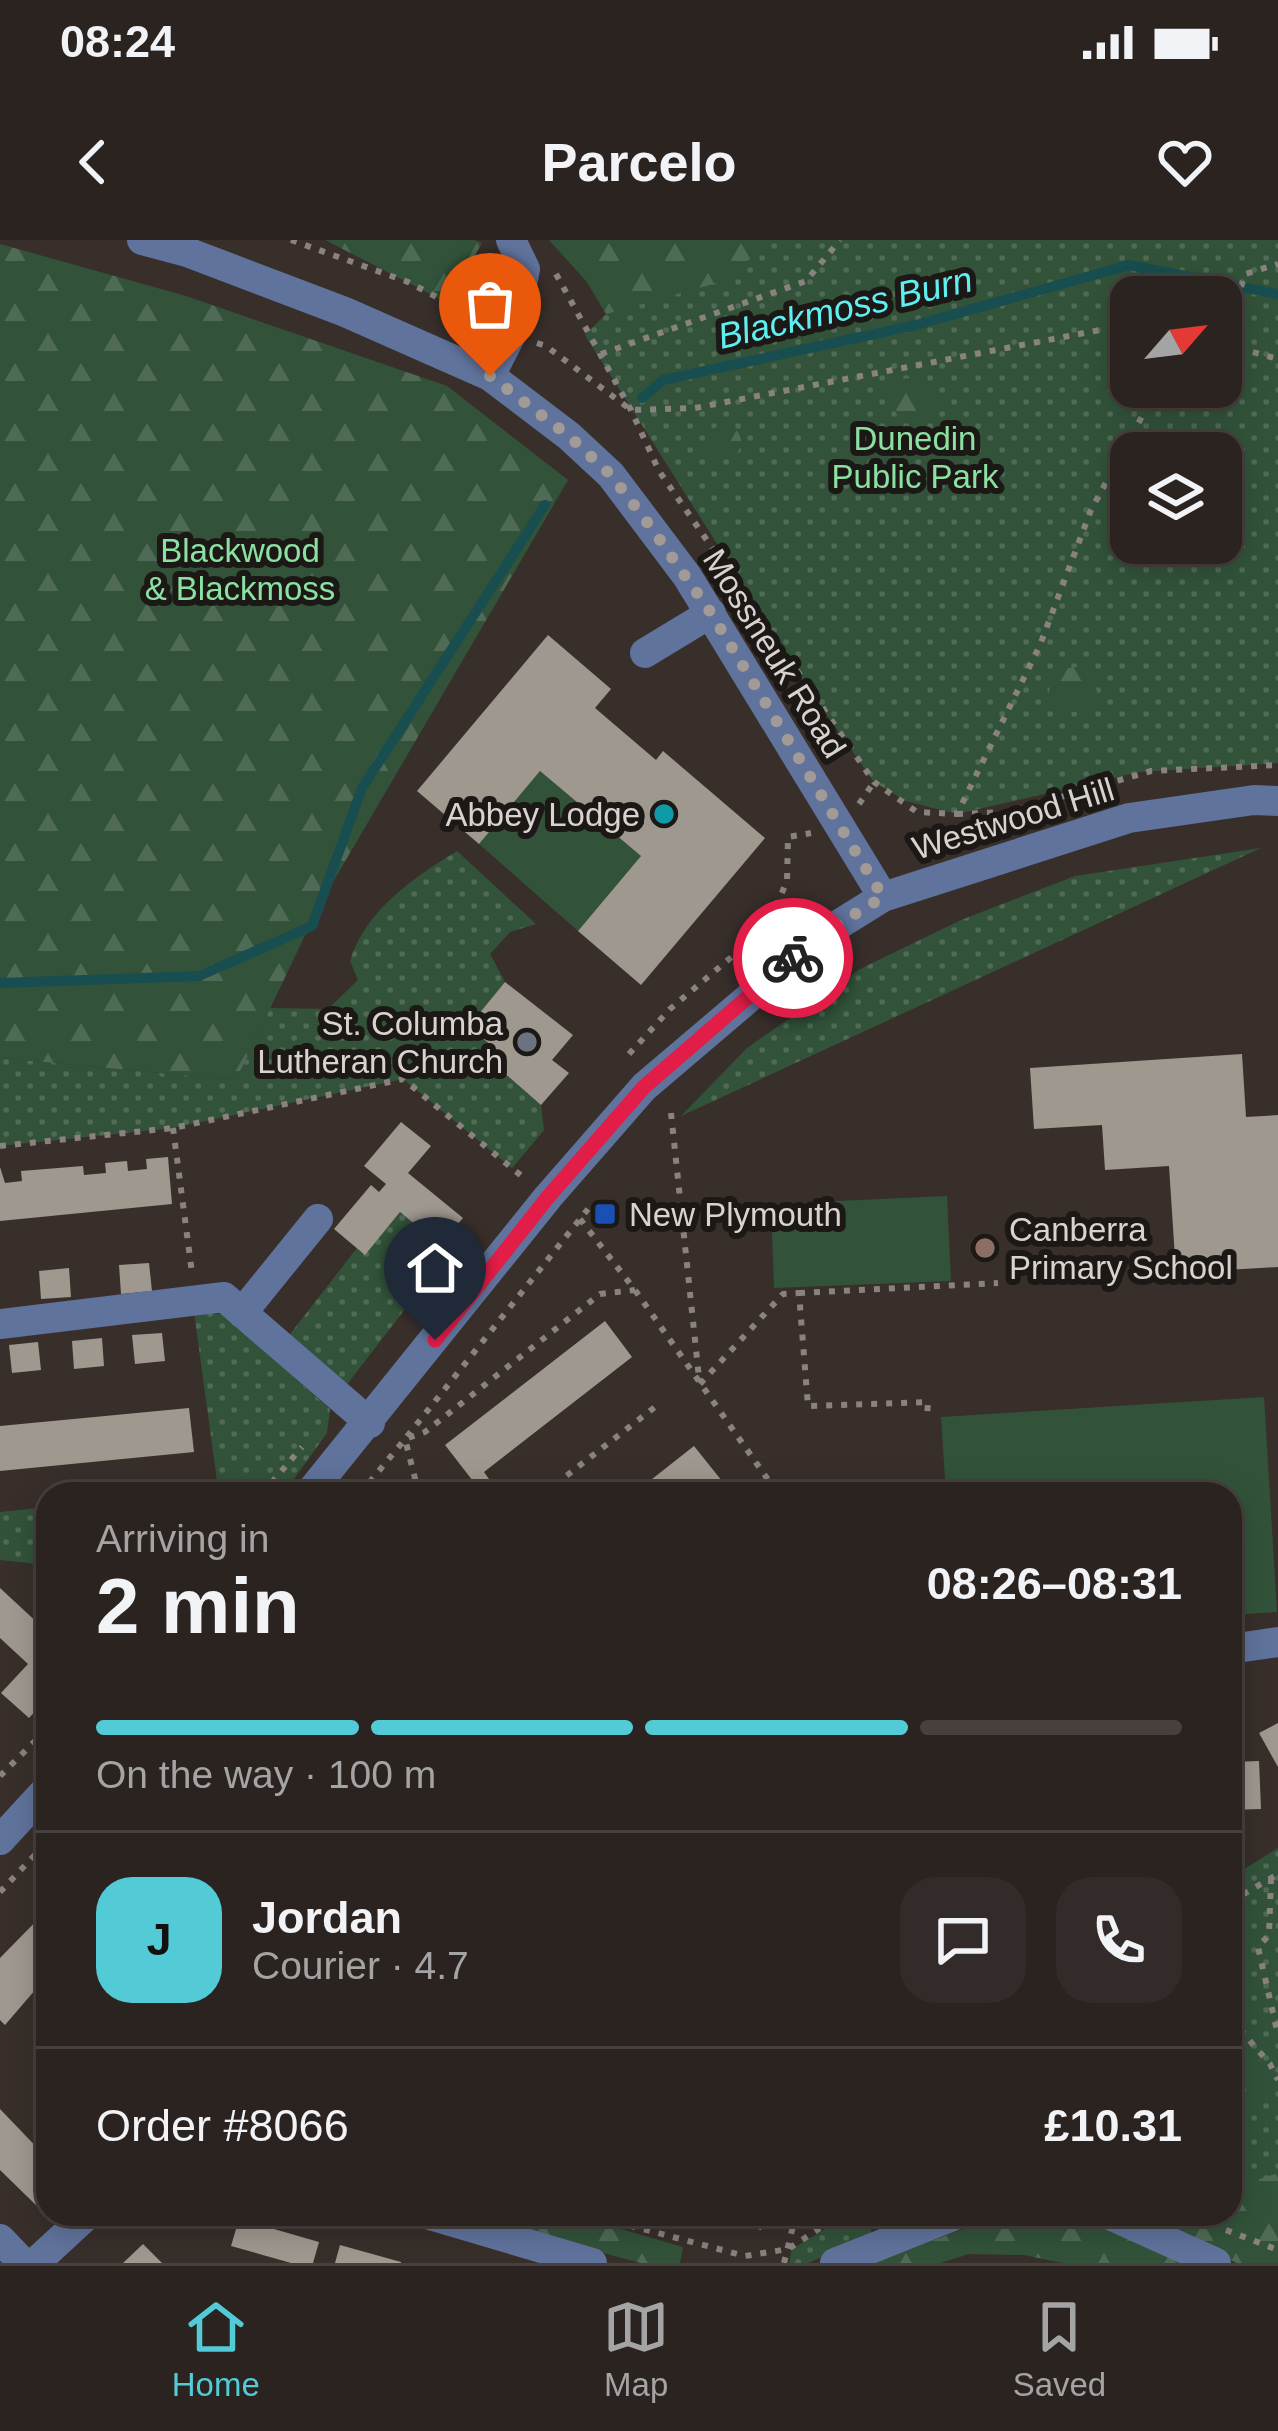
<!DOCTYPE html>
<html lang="en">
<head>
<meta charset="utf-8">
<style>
  :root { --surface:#2a2320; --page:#322b29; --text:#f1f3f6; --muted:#a5a4a5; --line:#46403e; --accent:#52cbd7 }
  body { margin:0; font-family:Helvetica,sans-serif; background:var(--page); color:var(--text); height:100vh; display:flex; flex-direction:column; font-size:45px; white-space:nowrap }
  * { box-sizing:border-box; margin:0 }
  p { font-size:39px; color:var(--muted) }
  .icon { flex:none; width:66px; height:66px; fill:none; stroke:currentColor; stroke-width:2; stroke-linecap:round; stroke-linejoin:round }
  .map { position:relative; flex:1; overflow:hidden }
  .drawer { position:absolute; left:36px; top:1242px; width:1206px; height:744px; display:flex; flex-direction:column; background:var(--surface); border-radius:36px; box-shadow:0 6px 30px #0003,0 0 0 3px var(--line) }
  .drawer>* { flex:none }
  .needle { width:78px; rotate:62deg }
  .buttons { position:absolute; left:1110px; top:36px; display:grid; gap:24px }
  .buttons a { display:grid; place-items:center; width:132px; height:132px; border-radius:24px; background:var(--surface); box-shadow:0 6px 30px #0003,0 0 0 3px var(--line); font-size:60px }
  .pin { position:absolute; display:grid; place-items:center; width:102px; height:102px; color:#fff; margin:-123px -51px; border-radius:50% 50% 50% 0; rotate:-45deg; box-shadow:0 0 12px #0007 }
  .pin .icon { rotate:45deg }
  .courier { position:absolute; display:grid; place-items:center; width:120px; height:120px; margin:-60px; border:9px solid #e11d48; border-radius:50%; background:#fff; color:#222; box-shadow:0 3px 15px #0007 }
  .head em { font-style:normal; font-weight:800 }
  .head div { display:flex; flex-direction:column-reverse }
  .head { display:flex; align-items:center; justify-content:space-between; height:204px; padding:0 60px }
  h1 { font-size:78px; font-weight:800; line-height:90px }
  .bar { display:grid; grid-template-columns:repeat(4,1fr); gap:18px 12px; align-content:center; height:144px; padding:0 60px }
  .bar i { height:15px; border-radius:9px; background:var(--line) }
  .bar .selected { background:var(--accent) }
  .bar p { grid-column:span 4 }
  .line { display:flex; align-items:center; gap:30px; padding:0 60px; border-top:3px solid var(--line) }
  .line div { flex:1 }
  .round { display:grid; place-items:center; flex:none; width:126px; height:126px; border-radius:36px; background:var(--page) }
  .status { display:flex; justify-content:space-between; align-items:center; height:84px; padding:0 60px; background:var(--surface); direction:ltr }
  .status svg { height:33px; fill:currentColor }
  header { display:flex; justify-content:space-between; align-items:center; height:156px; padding:0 60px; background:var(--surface); font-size:54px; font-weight:800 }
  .tabs { display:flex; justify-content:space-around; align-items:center; height:168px; border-top:3px solid var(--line); background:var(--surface); font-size:33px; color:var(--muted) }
  .tabs a { display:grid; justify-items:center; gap:6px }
  .tabs .selected { color:var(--accent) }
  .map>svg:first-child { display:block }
  .grass { fill:url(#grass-dots); fill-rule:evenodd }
  .forest { fill:url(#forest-firs) }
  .garden { fill:#32533a }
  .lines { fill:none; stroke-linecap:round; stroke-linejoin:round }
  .stream { stroke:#184e4f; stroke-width:10 }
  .building { fill:#9f988f }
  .path { stroke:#89827f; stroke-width:6; stroke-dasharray:6 9; stroke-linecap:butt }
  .minor { stroke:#60739c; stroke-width:30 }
  .done { stroke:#a19a96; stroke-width:12; stroke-dasharray:0 21.6 }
  .route { stroke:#e11d48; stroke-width:15 }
  .culture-dot { fill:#0f9aa8; stroke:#1c1816; stroke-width:4.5 }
  .worship-dot { fill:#6b7280; stroke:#1c1816; stroke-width:4.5 }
  .transit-dot { fill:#1a4fb4; stroke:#1c1816; stroke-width:4.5 }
  .education-dot { fill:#8d6e63; stroke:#1c1816; stroke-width:4.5 }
  .labels { text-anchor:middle; stroke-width:12; stroke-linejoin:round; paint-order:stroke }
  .park-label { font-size:33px; fill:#8be1a1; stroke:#1c1816 }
  .street-label { font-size:33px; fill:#d9d3d0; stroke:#1c1816 }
  .poi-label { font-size:33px; fill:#d9d3d0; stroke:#1c1816; text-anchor:end }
  .water-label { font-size:36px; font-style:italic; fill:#5feff3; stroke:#1c1816 }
</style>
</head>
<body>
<div class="status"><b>08:24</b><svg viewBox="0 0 49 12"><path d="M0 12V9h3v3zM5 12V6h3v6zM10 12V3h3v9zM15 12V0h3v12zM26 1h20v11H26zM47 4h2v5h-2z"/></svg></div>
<header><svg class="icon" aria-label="back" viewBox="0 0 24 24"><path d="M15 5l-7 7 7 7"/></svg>Parcelo<svg class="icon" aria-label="heart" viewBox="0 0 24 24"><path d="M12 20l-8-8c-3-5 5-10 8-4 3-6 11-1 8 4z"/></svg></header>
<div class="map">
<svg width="1278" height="2023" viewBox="0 0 1278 2023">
  <defs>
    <pattern id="grass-dots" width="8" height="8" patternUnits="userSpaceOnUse" patternTransform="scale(3)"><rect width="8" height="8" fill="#32533a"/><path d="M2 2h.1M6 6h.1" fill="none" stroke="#4f6b55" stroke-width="1.8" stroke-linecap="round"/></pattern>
    <pattern id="forest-firs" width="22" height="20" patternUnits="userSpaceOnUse" patternTransform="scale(3)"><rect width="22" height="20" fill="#32533a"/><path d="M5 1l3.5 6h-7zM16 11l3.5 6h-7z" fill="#4f6b55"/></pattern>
  </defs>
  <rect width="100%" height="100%" fill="#382f2b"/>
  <path class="grass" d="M 673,0 L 1278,0 L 1278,523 L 1139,532 L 957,574 L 906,561 L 874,542 L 810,451 L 585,95 L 606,74 L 636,61 ZM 1131,57 L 1221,57 L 1221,147 L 1131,147 ZM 1131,213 L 1221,213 L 1221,303 L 1131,303 Z
    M 1261,608 L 681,876 L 747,808 L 860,729 L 961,680 L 1075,636 Z
    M 457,611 L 536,684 L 510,692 L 490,714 L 505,742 L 469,786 L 494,808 L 486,818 L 541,865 L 544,890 L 512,928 L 403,839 L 173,888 L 0,906 L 0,818 L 236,840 L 270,768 L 328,769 L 358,740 L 350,721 C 365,671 414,637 457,611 Z
    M 400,972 L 440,1005 L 442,1021 L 345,1147 L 287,1098 L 357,1008 L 365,1014 Z
    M 194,1072 L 222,1074 L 330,1169 L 327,1193 L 283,1254 L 165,1254 L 218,1248 Z
    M 48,1267 L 48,1325 L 0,1320 L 0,1272 Z
    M 1278,1608 L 1278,2023 L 1237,2023 L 1133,1974 L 1230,1974 L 1230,1638 Z
    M 850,1974 L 864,1974 L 873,1995 L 808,2023 L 789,2023 L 792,2009 Z"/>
  <path class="forest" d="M 325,0 L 474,0 L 482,3 L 448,63 Z
    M 549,0 L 772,0 L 724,41 L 606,74 L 587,42 Z
    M 0,4 L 186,56 L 447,146 L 568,240 L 319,666 L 236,840 L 0,818 Z
    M 907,138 L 929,144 L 939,157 L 932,179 L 919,186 L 901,180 L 887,160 L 891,145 Z
    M707 202a17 17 0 1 1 34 0a17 17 0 1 1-34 0Z
    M 1077,427 L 1093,436 L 1097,452 L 1091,466 L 1076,472 L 1059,471 L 1048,459 L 1051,439 L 1063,429 Z
    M 1243,1805 L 1261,1821 L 1275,1854 L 1230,1892 L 1230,1813 Z
    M 1278,1933 L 1278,2023 L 1237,2023 L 1141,1978 L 1155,1974 L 1230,1974 L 1230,1949 Z
    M 525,1974 L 569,1974 L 683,2007 L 680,2023 L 641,2023 L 519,1991 Z
    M 1004,1974 L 1109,1982 L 1190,2023 L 1063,2023 L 1024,2015 L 969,2014 L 940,2023 L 872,2023 Z"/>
  <path class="garden" d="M 540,531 L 641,616 L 578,691 L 479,604 Z
    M 947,956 L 951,1041 L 774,1048 L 771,964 Z
    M 1264,1157 L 1277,1372 L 1230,1375 L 1230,1254 L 946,1254 L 941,1177 Z"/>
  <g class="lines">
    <path class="stream" d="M 642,158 L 663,140 L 916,85 L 1129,25 L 1278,54
      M 0,743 L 199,736 L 312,686 L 362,548 L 545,265"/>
  </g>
  <path class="building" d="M 548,395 L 611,449 L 595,468 L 656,520 L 663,511 L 765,598 L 641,745 L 578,691 L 641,616 L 540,531 L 479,604 L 417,551 Z
    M 505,742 L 573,795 L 552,820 L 569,833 L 541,865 L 486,817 L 494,808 L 469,786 Z
    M 1242,814 L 1246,877 L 1278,875 L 1278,1027 L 1176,1033 L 1169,926 L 1105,930 L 1102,885 L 1034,889 L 1030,828 Z
    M 401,882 L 431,906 L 408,933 L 463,978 L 440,1005 L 400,972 L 365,1015 L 334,989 L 371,945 L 379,952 L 386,944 L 364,926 Z
    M 168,917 L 172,964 L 0,981 L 0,927 L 5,943 L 22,941 L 21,931 L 83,926 L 84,935 L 106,933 L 105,923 L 127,921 L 128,931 L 147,929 L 146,919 Z
    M 149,1023 L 152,1051 L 121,1054 L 119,1025 Z
    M 69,1028 L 71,1057 L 41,1059 L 39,1031 Z
    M 605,1081 L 632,1117 L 484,1232 L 494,1246 L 483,1254 L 445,1205 Z
    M 162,1093 L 165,1121 L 135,1124 L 132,1095 Z
    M 102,1098 L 104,1126 L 74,1129 L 72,1101 Z
    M 38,1102 L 41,1130 L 12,1133 L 9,1105 Z
    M 189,1168 L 194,1212 L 0,1231 L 0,1186 Z
    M 694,1206 L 722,1241 L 706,1254 L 633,1254 Z
    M 0,1348 L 41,1386 L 48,1378 L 48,1458 L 29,1478 L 1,1453 L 28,1424 L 0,1398 Z
    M 1278,1483 L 1278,1527 L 1259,1493 Z
    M 1259,1521 L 1261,1569 L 1230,1570 L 1230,1522 Z
    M 48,1669 L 48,1735 L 5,1785 L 0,1780 L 0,1718 Z
    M 0,1869 L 48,1919 L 48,1964 L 42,1971 L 0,1930 Z
    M 710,1974 L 765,1974 L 761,1990 Z
    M 239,1979 L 319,2002 L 313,2023 L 291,2023 L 231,2006 Z
    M 143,2004 L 162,2023 L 123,2023 Z
    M 340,2005 L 401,2022 L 401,2023 L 335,2023 Z"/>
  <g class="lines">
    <path class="path" d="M 291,0 L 408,42 L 486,83
      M 556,34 L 631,170 L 659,231 L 874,542 L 917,572 L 957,574 L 1040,405 L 1091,270 L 1158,147
      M 537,103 L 546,106 L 631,170 L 695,168 L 1131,84
      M 1223,104 L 1245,34 L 1278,24
      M 1224,104 L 1278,119
      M 601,114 L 806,41 L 840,0
      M 859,564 L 874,542
      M 957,574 L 1009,572 L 1151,531 L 1278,525
      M 629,814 L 670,769 L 767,687 L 787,641 L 788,597 L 811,593
      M 671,873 L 699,1138
      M 173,888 L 192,1033
      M 0,906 L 173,888 L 403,839 L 524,938
      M 580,979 L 635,1050 L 778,1254
      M 799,1053 L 998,1043
      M 700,1144 L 783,1054 L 799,1053 L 808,1166 L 928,1162 L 927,1177
      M 262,1254 L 302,1207
      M 360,1254 L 405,1199 L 425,1192 L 600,1054 L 635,1050
      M 419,1254 L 405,1199 L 588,969
      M 543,1254 L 655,1167
      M 0,1536 L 48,1488
      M 1271,1638 L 1269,1695 L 1258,1707 L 1278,1795
      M 0,1652 L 48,1601
      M 1230,1662 L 1278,1634
      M 1230,1778 L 1270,1824 L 1278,1840
      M 586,1974 L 745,2016 L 788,2009 L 842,1974
      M 1226,1990 L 1278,2010
      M 784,2023 L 796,1974"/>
    <path class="minor" d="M 142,0 L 187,12 L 345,72 L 490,136 L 569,196 L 611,235 L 687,336 L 883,657
      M 490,136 L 513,91 L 525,29 L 511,0
      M 645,413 L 711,373
      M 242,1073 L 318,979
      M 0,1084 L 224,1057 L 370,1183
      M 309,1254 L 548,957 L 644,847 L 825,693 L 883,657 L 1129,578 L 1254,560 L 1278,561
      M 1230,1409 L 1278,1402
      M 0,1600 L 48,1548
      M 427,1974 L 592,2023
      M 1108,1974 L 1216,2023
      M 0,1999 L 23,2023
      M 35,2023 L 88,1974
      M 835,2023 L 958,1974"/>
  </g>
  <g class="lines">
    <path class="done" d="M 490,136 L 569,196 L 611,235 L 653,290 L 711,373 L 883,657 L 824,693 L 793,718"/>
    <path class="route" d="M 435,1100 L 548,957 L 644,847 L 793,718"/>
  </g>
  <circle class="culture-dot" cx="664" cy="574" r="12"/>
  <circle class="worship-dot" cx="527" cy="802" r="12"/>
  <rect class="transit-dot" x="593" y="962" width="24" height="24" rx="6"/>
  <circle class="education-dot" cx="985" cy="1008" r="12"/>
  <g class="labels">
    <g class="park-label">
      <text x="915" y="210">Dunedin<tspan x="915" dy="38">Public Park</tspan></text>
      <text x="240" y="322">Blackwood<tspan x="240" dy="38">&amp; Blackmoss</tspan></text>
    </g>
    <g class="street-label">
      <text transform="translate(775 413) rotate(58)" y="12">Mossneuk Road</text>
      <text transform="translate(1013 578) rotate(-17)" y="12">Westwood Hill</text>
    </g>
    <g class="poi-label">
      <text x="640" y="586">Abbey Lodge</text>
      <text x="503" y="795">St. Columba<tspan x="503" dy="38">Lutheran Church</tspan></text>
      <text x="629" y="986" text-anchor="start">New Plymouth</text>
      <text x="1009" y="1001" text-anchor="start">Canberra<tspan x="1009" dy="38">Primary School</tspan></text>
    </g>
    <g class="water-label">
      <text transform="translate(845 67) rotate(-13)" y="13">Blackmoss Burn</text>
    </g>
  </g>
</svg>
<div class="buttons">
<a><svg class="needle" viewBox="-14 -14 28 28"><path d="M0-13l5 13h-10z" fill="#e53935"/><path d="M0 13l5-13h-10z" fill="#a5a4a5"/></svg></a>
<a><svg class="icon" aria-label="layers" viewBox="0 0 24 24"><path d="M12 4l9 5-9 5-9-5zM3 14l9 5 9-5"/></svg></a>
</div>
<div class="pin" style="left:490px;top:136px;background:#ea580c"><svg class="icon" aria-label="bag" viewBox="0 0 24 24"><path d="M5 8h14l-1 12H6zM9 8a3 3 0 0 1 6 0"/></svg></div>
<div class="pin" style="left:435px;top:1100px;background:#1f2937"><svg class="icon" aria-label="home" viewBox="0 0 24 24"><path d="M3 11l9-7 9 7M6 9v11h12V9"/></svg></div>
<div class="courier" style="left:793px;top:718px"><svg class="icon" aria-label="bike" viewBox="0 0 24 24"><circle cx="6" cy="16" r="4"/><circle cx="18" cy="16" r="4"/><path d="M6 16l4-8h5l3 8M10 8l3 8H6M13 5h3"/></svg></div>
<section class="drawer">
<div class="head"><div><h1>2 min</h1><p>Arriving in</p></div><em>08:26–08:31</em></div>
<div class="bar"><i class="selected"></i><i class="selected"></i><i class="selected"></i><i></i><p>On the way · 100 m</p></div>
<div class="line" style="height:216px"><b class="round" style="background:var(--accent);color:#111">J</b><div><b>Jordan</b><p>Courier · 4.7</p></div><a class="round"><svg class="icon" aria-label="chat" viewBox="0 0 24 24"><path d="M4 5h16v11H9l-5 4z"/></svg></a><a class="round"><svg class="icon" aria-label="phone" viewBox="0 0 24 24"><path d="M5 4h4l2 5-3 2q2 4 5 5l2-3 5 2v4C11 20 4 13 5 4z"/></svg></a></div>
<div class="line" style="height:156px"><div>Order #8066</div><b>£10.31</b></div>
</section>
</div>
<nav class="tabs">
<a class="selected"><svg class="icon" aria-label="home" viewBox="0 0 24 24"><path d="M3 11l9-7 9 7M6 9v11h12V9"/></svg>Home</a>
<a><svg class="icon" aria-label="map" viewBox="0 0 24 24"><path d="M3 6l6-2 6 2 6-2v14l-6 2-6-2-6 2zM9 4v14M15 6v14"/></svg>Map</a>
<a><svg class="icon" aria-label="saved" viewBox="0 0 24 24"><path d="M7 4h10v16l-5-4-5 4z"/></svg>Saved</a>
</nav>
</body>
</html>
